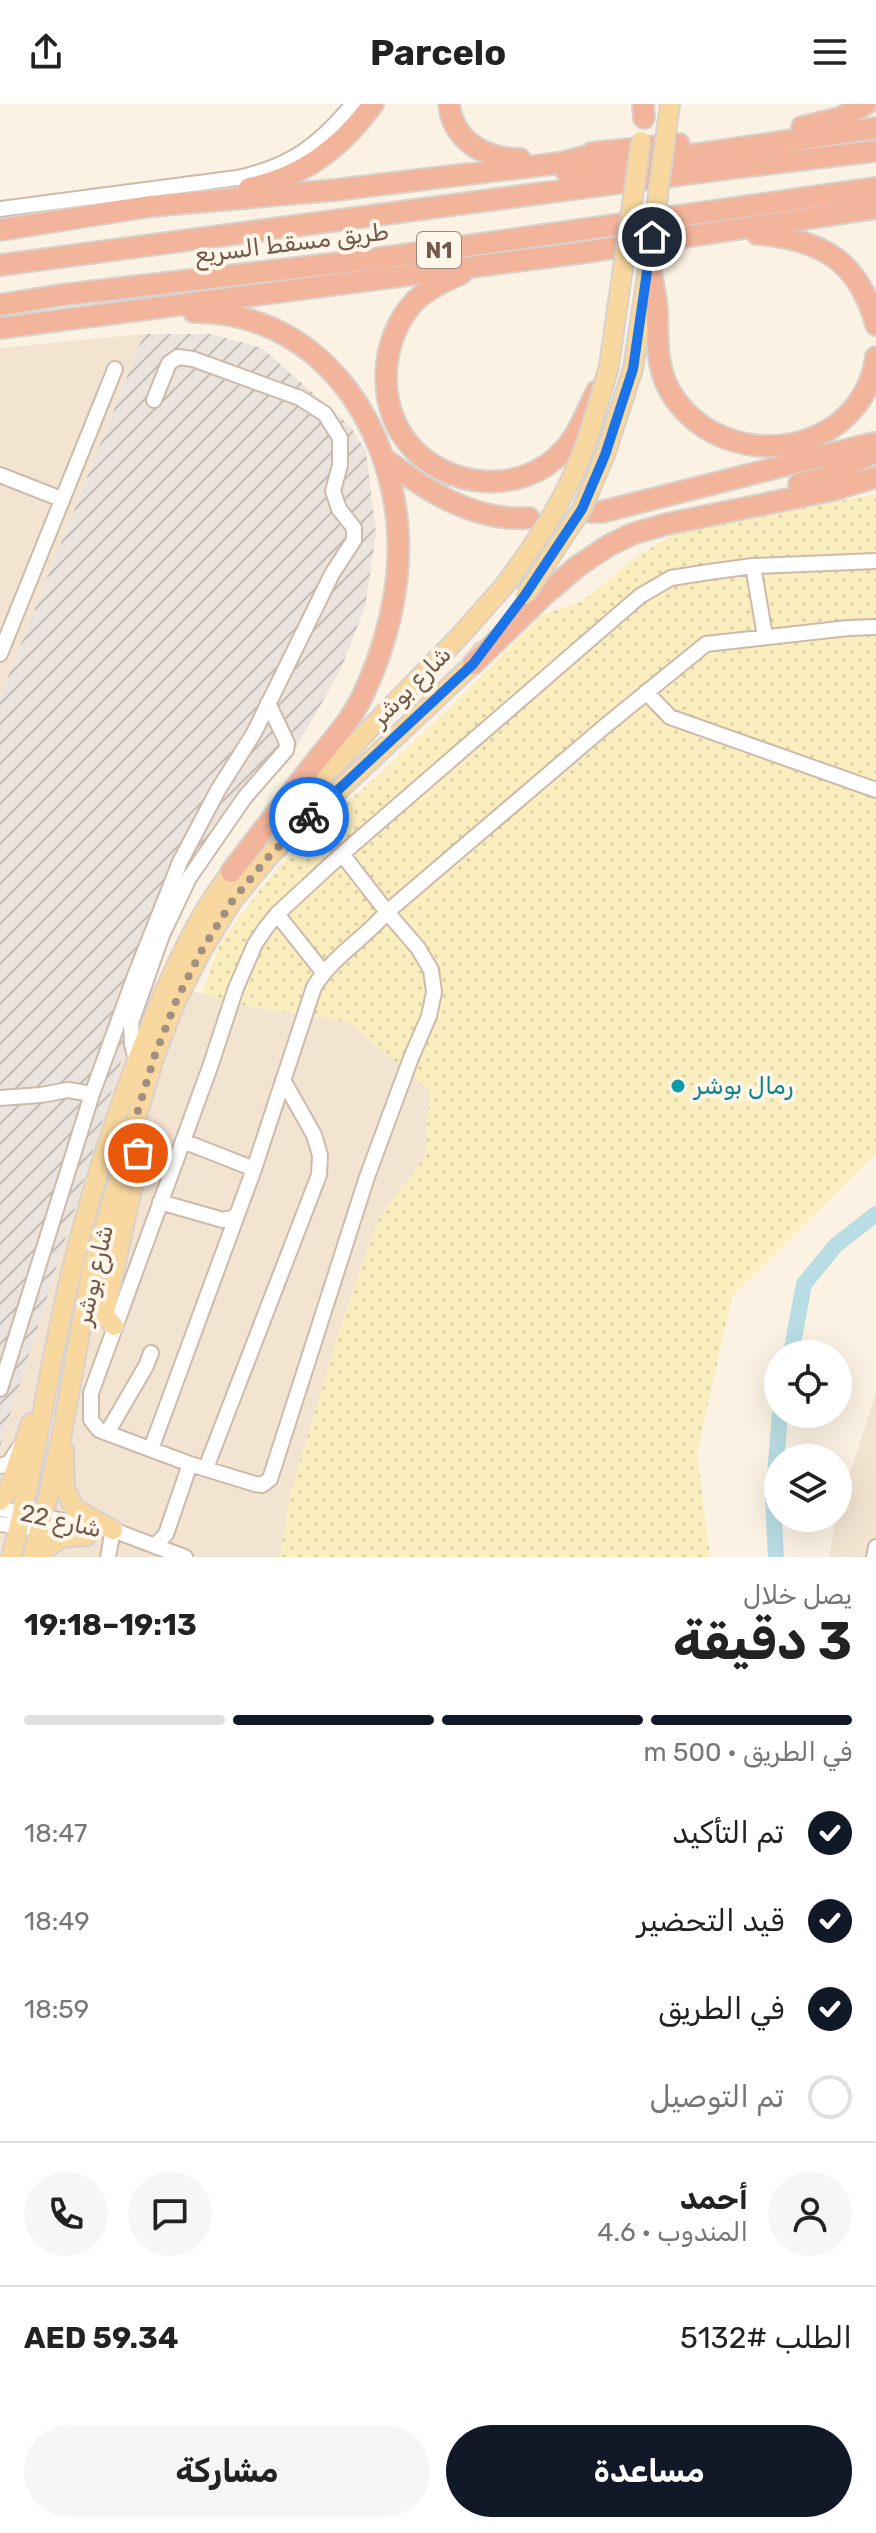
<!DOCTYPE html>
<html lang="ar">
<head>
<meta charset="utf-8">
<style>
  :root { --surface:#fff; --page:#f6f6f6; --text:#222; --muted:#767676; --line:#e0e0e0; --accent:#111827 }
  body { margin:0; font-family:Rubik,"Noto Naskh Arabic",sans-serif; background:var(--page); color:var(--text); direction:rtl; height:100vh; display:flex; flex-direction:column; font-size:30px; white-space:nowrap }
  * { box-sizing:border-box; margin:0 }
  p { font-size:26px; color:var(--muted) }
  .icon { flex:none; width:44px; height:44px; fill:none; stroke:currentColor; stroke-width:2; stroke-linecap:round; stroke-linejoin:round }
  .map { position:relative; height:1453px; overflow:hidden; direction:ltr }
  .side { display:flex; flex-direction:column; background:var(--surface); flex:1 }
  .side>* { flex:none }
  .controls { position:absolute; left:764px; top:1236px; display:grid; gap:16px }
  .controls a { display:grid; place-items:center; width:88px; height:88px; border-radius:50%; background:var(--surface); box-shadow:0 8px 32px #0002; font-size:40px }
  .pin { position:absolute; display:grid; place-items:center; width:68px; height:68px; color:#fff; margin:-34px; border:4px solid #fff; border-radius:50%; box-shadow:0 2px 8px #0007 }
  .courier { position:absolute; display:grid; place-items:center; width:80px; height:80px; margin:-40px; border:6px solid #1a73e8; border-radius:50%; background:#fff; color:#222; box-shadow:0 2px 10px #0007 }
  .head em { font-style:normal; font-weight:700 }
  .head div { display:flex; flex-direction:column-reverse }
  .head { display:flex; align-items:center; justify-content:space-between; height:136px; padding:0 24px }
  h1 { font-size:52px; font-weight:700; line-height:60px }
  .bar { display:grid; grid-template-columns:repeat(4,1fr); gap:12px 8px; align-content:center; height:96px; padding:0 24px }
  .bar i { height:10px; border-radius:6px; background:var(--line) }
  .bar .selected { background:var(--accent) }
  .bar p { grid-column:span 4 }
  .line { display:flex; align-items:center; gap:20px; padding:0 24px; border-top:2px solid var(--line) }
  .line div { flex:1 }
  .round { display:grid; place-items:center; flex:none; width:84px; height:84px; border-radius:42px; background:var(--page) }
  ol { padding:0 24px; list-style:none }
  li { display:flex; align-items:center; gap:24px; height:88px }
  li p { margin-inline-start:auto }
  li .icon { padding:8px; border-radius:50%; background:var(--accent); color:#fff; stroke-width:4 }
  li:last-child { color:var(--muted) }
  li i { width:44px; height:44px; border:4px solid var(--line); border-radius:50% }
  .button { display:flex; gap:16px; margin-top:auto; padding:16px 24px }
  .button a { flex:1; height:92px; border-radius:48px; background:var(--accent); color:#fff; font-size:32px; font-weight:700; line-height:92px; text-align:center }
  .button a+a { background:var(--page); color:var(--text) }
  header { display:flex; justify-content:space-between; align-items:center; height:104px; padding:0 24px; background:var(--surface); font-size:36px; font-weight:700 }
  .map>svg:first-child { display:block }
  .residential { fill:#f3e4d2 }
  .industrial { fill:url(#industrial-furrows) }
  .sand { fill:url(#sand-dots) }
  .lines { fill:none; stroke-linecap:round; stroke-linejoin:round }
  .river { stroke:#b9dde4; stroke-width:16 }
  .minor-casing { stroke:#ccbaaa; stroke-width:18 }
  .major-casing { stroke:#d8d1cc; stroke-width:22 }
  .highway-casing { stroke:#d8d1cc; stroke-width:24 }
  .minor { stroke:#fff; stroke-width:14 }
  .major { stroke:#f8d89e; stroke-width:18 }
  .highway { stroke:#f3b49c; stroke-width:20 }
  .major-bridge-casing { stroke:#d8d1cc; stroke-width:22; stroke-linecap:butt }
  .major-bridge { stroke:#f8d89e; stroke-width:18 }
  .done { stroke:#a28f80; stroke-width:8; stroke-dasharray:0 14.4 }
  .route { stroke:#1a73e8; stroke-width:10 }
  .culture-dot { fill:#0f9aa8; stroke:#fef6e9; stroke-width:3 }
  .labels { text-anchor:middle; stroke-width:8; stroke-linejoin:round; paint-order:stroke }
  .shield { fill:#fef6e9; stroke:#9c887a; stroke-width:2 }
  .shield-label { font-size:22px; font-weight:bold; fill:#72594a }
  .street-label { font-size:24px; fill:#72594a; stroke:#fef6e9 }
  .culture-label { font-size:24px; fill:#0d838f; stroke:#fef6e9; text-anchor:start }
</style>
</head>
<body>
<header><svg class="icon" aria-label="menu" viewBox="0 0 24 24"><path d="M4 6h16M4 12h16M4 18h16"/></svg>Parcelo<svg class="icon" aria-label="share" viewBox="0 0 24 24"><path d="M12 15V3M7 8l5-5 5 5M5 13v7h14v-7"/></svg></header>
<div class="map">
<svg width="876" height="1453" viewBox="0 0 876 1453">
  <defs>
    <pattern id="industrial-furrows" width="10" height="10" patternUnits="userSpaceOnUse" patternTransform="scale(2)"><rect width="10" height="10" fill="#ebe4de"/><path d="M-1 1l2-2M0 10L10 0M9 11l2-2" fill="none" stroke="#c3bcb6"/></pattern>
    <pattern id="sand-dots" width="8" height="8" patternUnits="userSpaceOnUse" patternTransform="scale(2)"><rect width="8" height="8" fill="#faeebf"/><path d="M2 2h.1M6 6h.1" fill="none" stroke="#dacea6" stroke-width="1.8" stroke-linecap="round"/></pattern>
  </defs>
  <rect width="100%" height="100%" fill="#fbf2e3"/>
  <path class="residential" d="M 144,230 L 0,593 L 0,244 Z
    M 147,875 L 247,902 L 348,917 L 430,986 L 425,1053 L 379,1114 L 343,1216 L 290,1391 L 280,1453 L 0,1453 L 0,1343 Z
    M 876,1289 L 876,1453 L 829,1453 L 838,1406 Z"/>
  <path class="industrial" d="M 144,230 L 211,230 L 262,244 L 350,322 L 366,347 L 376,430 L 365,503 L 340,567 L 297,642 L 205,752 L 147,875 L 0,1343 L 0,593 Z"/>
  <path class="sand" d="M 876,390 L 876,1049 L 732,1192 L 697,1349 L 710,1453 L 280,1453 L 290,1391 L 341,1221 L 379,1114 L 425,1053 L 430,987 L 348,917 L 247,902 L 202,890 L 220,839 L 263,782 L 304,737 L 381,669 L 461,593 L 540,512 L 583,497 L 631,457 L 672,431 L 722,419 Z"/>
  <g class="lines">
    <path class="river" d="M 791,1250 L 804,1180 L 836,1141 L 876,1110
      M 776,1453 L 773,1396 L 780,1310"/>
    <g class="minor-casing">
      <path id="minor" d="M 0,105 L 237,74 C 290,63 319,41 353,0
        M 0,371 L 61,395
        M 753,462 L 765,532
        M 0,550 L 115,265
        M 646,588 L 670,613 L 876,686
        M 342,750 L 387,808 L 604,623 L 706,540 L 848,524 L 876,523
        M 277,810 L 323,868
        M 136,956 L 132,940 L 131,919 L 162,831 L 189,774 L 245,693 L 286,646 L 287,639 L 268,599
        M 0,994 L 41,991 L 68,986 L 92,990
        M 183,1037 L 254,1065
        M 160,1098 L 223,1116 L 235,1113 L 238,1108
        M 0,1285 L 92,990 L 136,869 L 180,758 L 218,686 L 254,629 L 332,470 L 354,436 L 354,424 L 339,405 L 333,387 L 340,361 L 340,334 L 325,310 L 300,294 L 193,255 L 178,253 L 169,259 L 154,296
        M 107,1329 L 146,1262 L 151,1249
        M 151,1345 L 254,1065 L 314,883 C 332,853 364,835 387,808 L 418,844 L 431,866 L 434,888 L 429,912 L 411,954 L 367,1073 L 270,1375 L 262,1381 L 255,1380 L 190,1360
        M 0,1362 L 9,1359 L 19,1344
        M 206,1364 L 319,1071 L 320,1051 L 314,1031 L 283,976
        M 0,1405 L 113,1426 L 155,1442 L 166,1430 L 190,1360 L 99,1326 L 91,1316 L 91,1289 L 210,963 L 236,884 L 255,840 L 265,825 L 277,810 L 342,750 L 640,492 L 671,474 L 709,468 L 753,462 L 876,457
        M 0,1420 L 75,1430
        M 155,1442 L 185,1453
        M 108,1453 L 113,1426
        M 874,1453 L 876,1443"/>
    </g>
    <g class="major-casing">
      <path id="major" d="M 666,30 L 670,0
        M 609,262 L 624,156
        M 633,265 L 648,165
        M 277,720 L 458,534 L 504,482
        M 114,1222 L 107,1214 L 105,1207 L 137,1063 L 136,1028
        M 64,1346 L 65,1384 L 74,1404 L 113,1426
        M 0,1397 L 8,1387 L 31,1319
        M 11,1453 C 37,1357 49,1257 73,1161 C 93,1078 120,997 152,918 C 172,868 203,797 240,759
        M 32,1453 L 47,1397 L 62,1329 L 91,1168 L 155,951 L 177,895 L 202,846 L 233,796 L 271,750 L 473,560 L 482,548
        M 41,1453 C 52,1434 66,1432 87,1432"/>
    </g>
    <g class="highway-casing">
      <path id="highway" d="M 449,0 C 453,37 485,55 520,55
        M 643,0 L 644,14
        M 802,23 L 840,14 L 866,0
        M 592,49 L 679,40
        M 567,69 L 876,24
        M 249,84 C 301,74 342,43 373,0
        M 0,126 L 151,102 L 335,86 L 560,59 L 603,48
        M 757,130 C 820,135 859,156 876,221
        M 649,159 C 652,174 656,191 657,207 C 658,238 655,267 675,295 C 730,372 862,352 876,253
        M 0,161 L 716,66 L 876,47
        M 461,170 C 444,177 427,185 414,198 C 380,235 376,300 408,339 C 446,386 523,392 564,346 C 579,330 587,306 597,287
        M 0,201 L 61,191 L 374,155 L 876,84
        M 194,208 C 316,208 391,314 398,429 C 401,485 386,543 362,593 C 351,616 332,637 316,657 C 288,694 259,731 231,768
        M 0,224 L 579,149 L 876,104
        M 383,354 C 426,386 473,418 529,414
        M 799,380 L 823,374 L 876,347
        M 590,408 L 601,408 L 874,339
        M 473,560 L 544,491 L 578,462 L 608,442 L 632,430 L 667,420 L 833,386 L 876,373"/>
    </g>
    <use href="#minor" class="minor"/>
    <use href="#major" class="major"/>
    <use href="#highway" class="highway"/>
    <g class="major-bridge-casing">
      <path id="major-bridge" d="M 624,156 L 641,37
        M 649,159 L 666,30
        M 504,482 C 529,448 553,414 571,375 C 588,340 598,300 609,262
        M 525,491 L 582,405 L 605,351 L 633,265"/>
    </g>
    <use href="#major-bridge" class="major-bridge"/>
  </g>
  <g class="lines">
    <path class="done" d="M 138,1049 L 134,1019 L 155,951 L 177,895 L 202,846 L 233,796 L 271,750 L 309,713"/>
    <path class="route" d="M 309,713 L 473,560 L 525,491 L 582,405 L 605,351 L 633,265 L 652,133"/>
  </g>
  <circle class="culture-dot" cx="678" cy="982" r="8"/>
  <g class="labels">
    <rect class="shield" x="417" y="128" width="44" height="36" rx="6"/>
    <g class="shield-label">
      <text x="439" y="154">N1</text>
    </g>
    <g class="street-label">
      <text transform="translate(292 139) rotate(-7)" y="8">طريق مسقط السريع</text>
      <text transform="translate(411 582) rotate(-45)" y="8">شارع بوشر</text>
      <text transform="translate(94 1171) rotate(-77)" y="8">شارع بوشر</text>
      <text transform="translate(61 1417) rotate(12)" y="8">شارع 22</text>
    </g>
    <g class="culture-label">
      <text x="694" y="990">رمال بوشر</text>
    </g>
  </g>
</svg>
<div class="controls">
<a><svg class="icon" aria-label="locate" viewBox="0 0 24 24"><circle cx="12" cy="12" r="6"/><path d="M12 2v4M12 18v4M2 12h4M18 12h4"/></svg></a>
<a><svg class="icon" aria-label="layers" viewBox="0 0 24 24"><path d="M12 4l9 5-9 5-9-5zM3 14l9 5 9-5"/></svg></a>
</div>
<div class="pin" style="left:138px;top:1049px;background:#ea580c"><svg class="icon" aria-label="bag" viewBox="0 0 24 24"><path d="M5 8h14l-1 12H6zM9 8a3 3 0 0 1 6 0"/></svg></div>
<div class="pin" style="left:652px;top:133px;background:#1f2937"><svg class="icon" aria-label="home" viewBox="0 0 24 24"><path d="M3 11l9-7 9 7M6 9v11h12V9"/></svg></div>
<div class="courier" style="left:309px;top:713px"><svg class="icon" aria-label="bike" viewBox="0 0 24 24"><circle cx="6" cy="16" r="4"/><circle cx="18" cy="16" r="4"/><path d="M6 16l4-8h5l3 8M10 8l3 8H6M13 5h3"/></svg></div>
</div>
<section class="side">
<div class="head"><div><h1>3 دقيقة</h1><p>يصل خلال</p></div><em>19:13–19:18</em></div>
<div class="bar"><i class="selected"></i><i class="selected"></i><i class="selected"></i><i></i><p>في الطريق · 500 m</p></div>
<ol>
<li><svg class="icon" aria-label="check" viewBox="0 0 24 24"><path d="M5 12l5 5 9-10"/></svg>تم التأكيد<p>18:47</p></li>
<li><svg class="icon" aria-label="check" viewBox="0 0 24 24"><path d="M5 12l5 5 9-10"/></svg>قيد التحضير<p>18:49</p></li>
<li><svg class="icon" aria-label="check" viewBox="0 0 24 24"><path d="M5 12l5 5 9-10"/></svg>في الطريق<p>18:59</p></li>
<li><i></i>تم التوصيل</li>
</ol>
<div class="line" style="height:144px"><a class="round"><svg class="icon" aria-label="person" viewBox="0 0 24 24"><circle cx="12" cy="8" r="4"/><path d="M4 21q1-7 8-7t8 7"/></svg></a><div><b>أحمد</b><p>المندوب · 4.6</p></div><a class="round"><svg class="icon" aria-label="chat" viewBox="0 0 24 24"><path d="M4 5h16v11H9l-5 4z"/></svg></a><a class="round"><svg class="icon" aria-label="phone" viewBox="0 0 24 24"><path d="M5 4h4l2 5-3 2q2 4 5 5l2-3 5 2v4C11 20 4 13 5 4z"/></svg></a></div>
<div class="line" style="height:104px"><div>الطلب #5132</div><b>AED 59.34</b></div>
<div class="button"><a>مساعدة</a><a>مشاركة</a></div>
</section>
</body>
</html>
